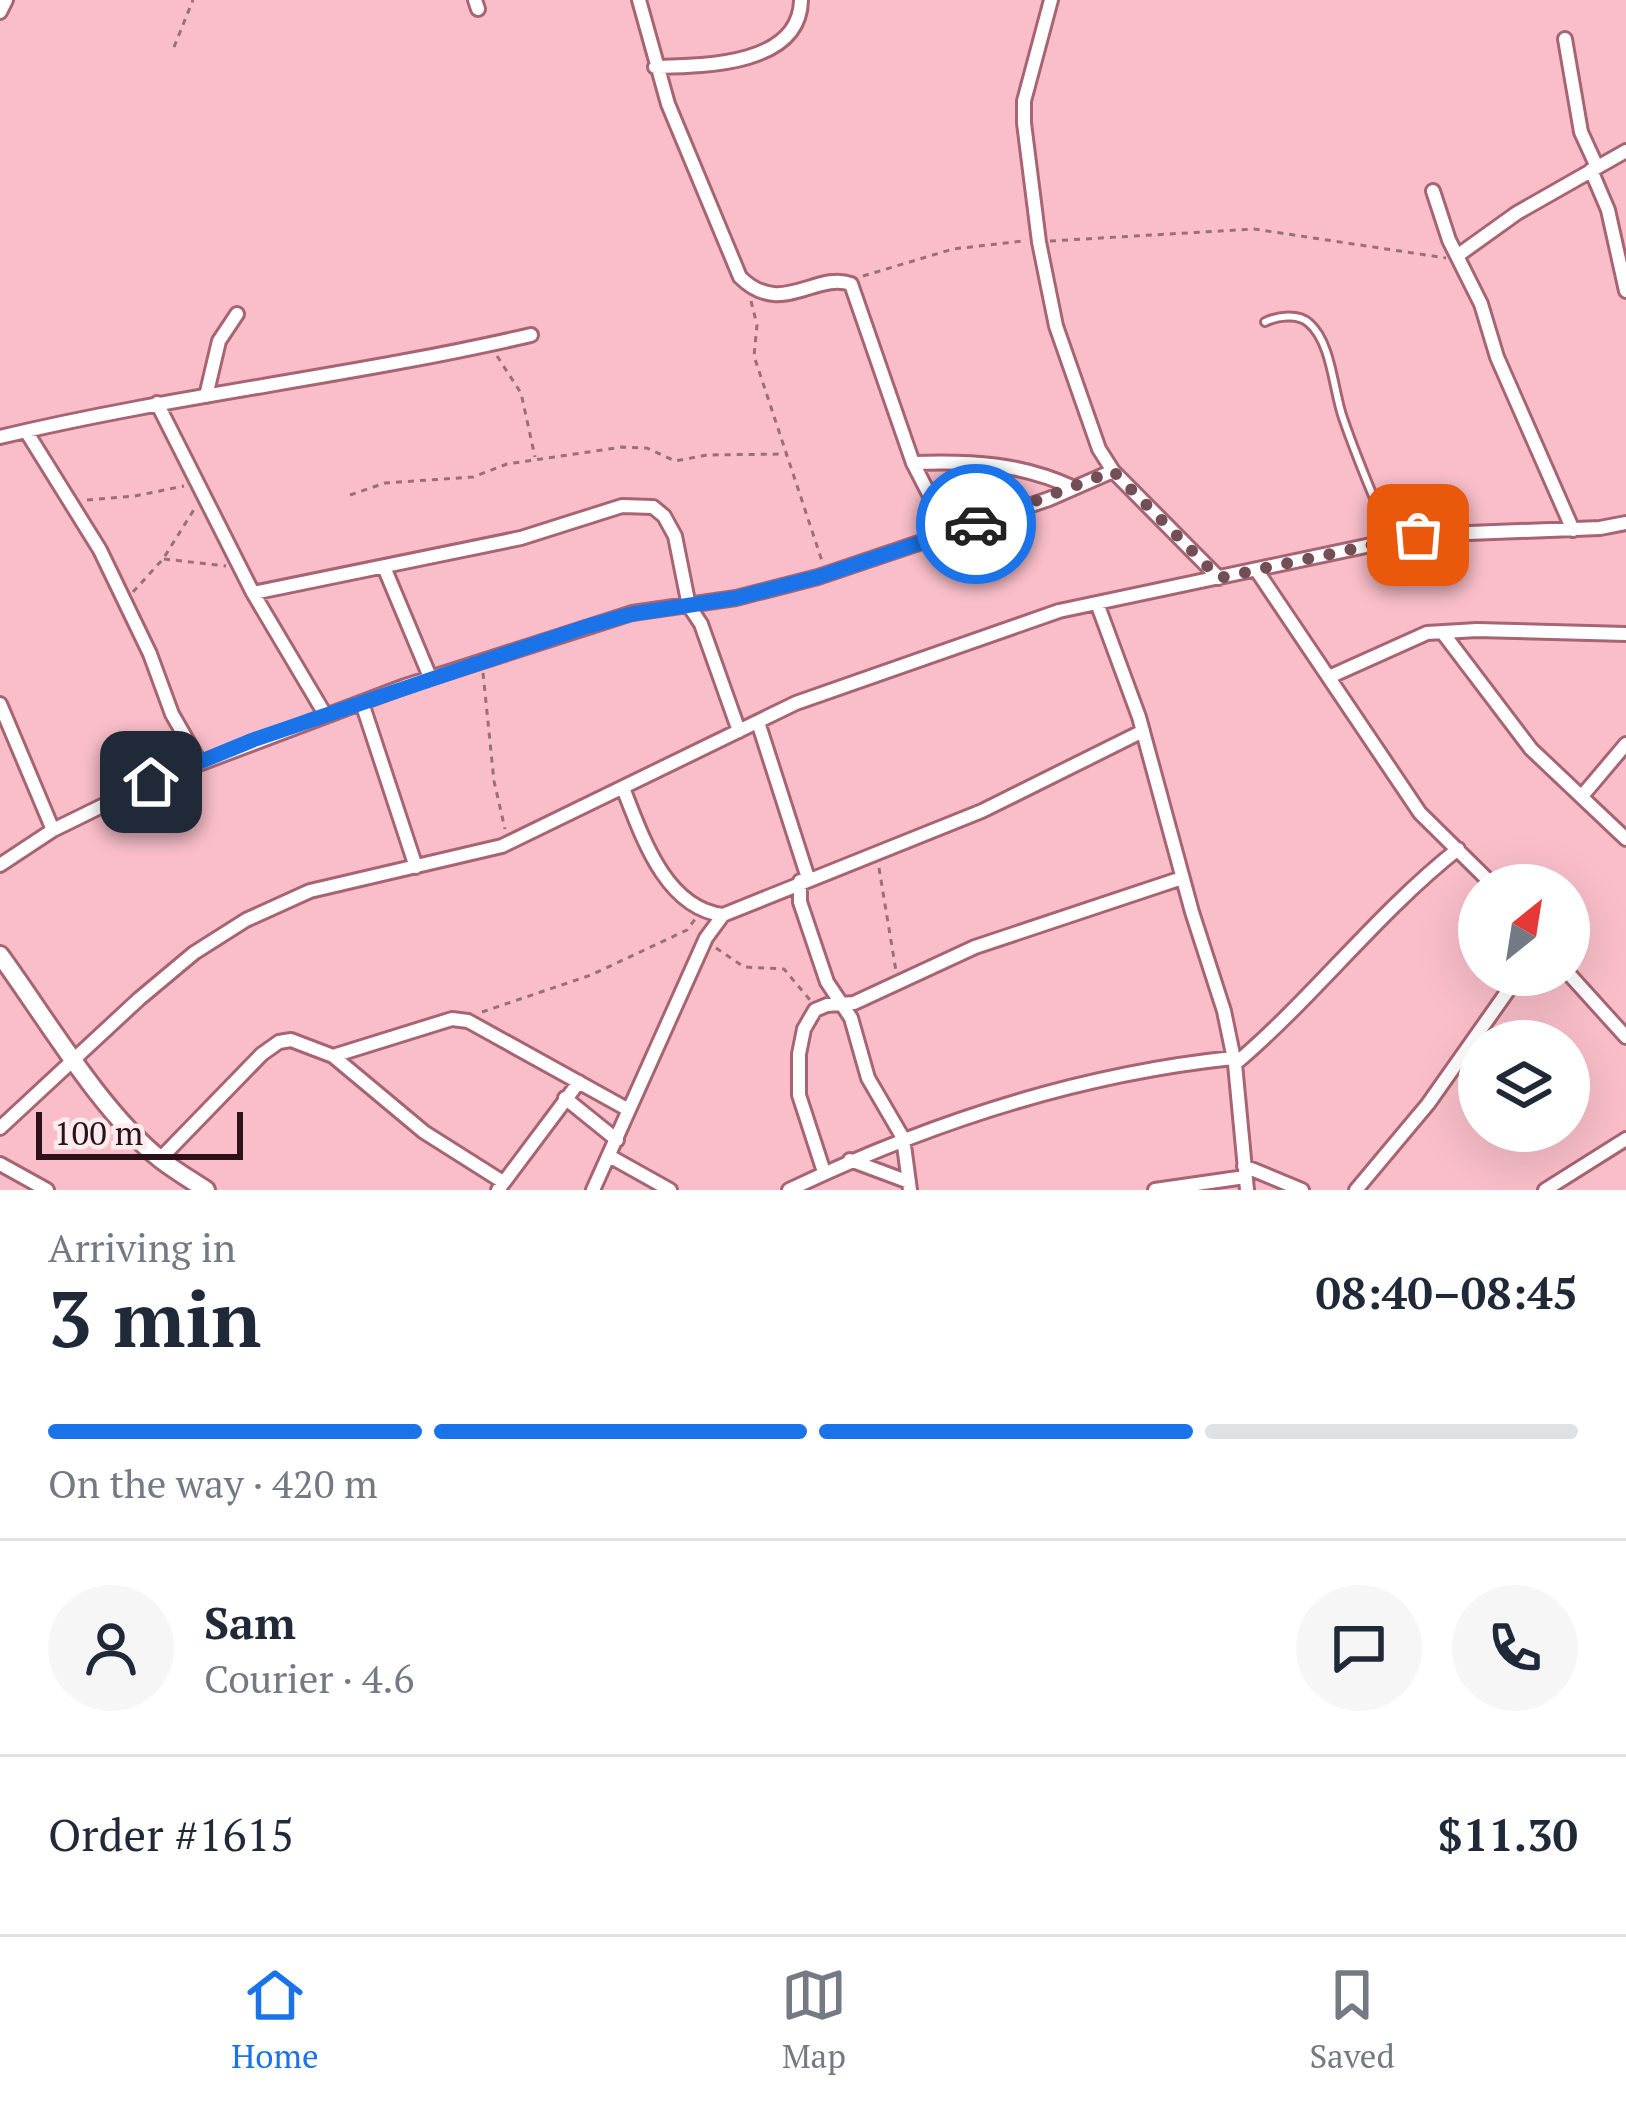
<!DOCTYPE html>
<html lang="en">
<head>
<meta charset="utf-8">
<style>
  :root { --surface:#fff; --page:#f6f6f7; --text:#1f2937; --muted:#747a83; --line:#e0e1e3; --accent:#1a73e8 }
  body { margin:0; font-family:"PT Serif",serif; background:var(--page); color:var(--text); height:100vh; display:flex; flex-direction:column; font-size:45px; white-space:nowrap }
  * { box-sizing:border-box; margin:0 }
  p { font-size:39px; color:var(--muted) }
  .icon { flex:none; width:66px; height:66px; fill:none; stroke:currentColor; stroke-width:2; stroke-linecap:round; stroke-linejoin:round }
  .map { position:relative; height:1190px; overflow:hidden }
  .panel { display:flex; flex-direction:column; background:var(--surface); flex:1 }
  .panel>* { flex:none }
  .needle { width:78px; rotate:30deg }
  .controls { position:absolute; left:1458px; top:864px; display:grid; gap:24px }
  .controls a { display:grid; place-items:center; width:132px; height:132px; border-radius:50%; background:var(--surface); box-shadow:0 12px 48px #0002; font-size:60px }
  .scale { position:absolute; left:36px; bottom:30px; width:207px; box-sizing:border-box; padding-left:12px; border:6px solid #2c1218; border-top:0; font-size:33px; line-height:42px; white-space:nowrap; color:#2c1218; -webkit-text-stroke:9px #fcecef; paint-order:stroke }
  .pin { position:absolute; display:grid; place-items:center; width:102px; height:102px; color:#fff; margin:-51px; border-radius:24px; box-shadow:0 6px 18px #0006 }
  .courier { position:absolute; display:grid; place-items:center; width:120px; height:120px; margin:-60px; border:9px solid #1a73e8; border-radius:50%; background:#fff; color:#222; box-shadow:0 3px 15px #0007 }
  .overview em { font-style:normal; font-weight:800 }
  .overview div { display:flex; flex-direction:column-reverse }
  .overview { display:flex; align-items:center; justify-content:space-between; height:204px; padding:0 48px }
  h1 { font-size:78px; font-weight:800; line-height:90px }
  .bar { display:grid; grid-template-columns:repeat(4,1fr); gap:18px 12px; align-content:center; height:144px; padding:0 48px }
  .bar i { height:15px; border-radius:9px; background:var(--line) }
  .bar .on { background:var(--accent) }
  .bar p { grid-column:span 4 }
  .line { display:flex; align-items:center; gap:30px; padding:0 48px; border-top:3px solid var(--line) }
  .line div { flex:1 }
  .round { display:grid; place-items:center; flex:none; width:126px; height:126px; border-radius:63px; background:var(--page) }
  .tab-bar { display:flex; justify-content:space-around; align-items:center; height:168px; border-top:3px solid var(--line); background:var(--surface); font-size:33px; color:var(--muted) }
  .tab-bar a { display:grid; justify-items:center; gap:6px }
  .tab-bar .on { color:var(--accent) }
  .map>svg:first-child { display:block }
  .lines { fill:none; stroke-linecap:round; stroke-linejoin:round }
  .lane-casing { stroke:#a76473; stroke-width:12 }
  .street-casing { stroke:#a76473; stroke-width:18 }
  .secondary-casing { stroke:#a76473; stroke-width:22 }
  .path { stroke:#9b6f78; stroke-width:3; stroke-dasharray:6 6; stroke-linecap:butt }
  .lane { stroke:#fff; stroke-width:6 }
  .street { stroke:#fff; stroke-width:12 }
  .secondary { stroke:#fff; stroke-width:16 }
  .done { stroke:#744e56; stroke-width:12; stroke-dasharray:0 21.6 }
  .route { stroke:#1a73e8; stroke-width:15 }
</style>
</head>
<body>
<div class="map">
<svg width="1626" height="1190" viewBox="0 0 1626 1190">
  <rect width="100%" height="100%" fill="#f9bec9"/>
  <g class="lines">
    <g class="lane-casing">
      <path id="lane" d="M 1265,322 C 1277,316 1298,313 1309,323 C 1332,343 1333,390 1343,418 C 1357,459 1374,499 1391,539"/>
    </g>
    <g class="street-casing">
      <path id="street" d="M 475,0 L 478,9
        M 639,0 L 668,104 L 740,277 C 781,318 816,271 851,284 L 913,463 L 948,531
        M 1051,0 L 1024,101 L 1024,123 L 1039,242 L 1056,326 L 1099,449 L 1113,471 L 1219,578
        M 0,12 L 6,0
        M 1565,39 L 1581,132 L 1597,167
        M 655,67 C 702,66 800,66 801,0
        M 1591,170 L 1608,210 L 1626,291
        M 1433,191 L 1449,240 L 1481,304 L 1497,357 L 1573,530
        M 1457,256 L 1517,213 L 1626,151
        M 206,396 L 219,341 L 237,314
        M 157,403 L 253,593 L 326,716
        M 26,431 L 100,550 L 150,654 L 172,714 L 199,761
        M 0,437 C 175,395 355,376 531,335
        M 913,463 C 971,461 1021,463 1074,488
        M 384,567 L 430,677
        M 1257,571 L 1420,813 L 1493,885
        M 253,593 L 521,538 L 622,506 L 653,507 L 664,516 L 675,536 L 689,606 L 701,624 L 739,731
        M 1097,603 L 1139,717 L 1192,912 L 1224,1011 L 1235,1064 L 1247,1190
        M 1443,633 L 1531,749 L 1626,839
        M 1329,677 L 1427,633 L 1477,630 L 1626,634
        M 362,703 L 416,867
        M 0,704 L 53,830
        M 758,722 L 808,878
        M 623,788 C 642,836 665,908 723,915
        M 1582,796 L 1626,744
        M 0,865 L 53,830 L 151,782 L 405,686 L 632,613 L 736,598 L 818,577 L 1049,499 L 1113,471
        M 800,881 L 800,902 L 827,982 L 851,1018 L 868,1078 L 903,1138 L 910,1190
        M 1569,974 L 1626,1037
        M 333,1056 L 452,1019 L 468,1021 L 627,1109
        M 1235,1064 C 1314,997 1377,913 1458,849
        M 565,1098 L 617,1140
        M 0,1128 L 139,999 L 194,953 L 246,920 L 310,891 L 502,846 L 796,703 L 1059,611 L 1418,535 L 1600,528 L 1626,523
        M 611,1157 L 670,1190
        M 160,1159 L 262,1054 L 279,1042 L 291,1040 L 333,1056 L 424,1132 L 503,1182
        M 850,1160 L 909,1182
        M 0,1164 L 47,1190
        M 1244,1166 L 1302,1190
        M 824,1172 L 799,1095 L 799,1054 L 804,1029 L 815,1010 L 827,1005 L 854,1003 L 975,947 L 1182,878
        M 498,1190 L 579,1082
        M 593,1190 L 706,938 L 723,915 L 982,811 L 1143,731
        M 789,1190 C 929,1123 1079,1074 1233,1058
        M 1155,1190 L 1245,1177
        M 1356,1190 L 1428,1104 L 1519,975
        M 1545,1190 L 1626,1139"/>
    </g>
    <g class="secondary-casing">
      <path id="secondary" d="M 0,955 C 46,1018 100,1111 160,1159 C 174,1170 191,1180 206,1190"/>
    </g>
    <path class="path" d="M 174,47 L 193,0
      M 1050,241 L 1254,229 L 1446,258
      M 863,276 L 953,249 L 1023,241
      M 751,301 L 757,325 L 754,356 L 822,561
      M 497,356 L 521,393 L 535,457
      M 350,495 L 385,483 L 473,477 L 507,464 L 622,447 L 647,448 L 675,461 L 707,455 L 786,454
      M 87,500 L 135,496 L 184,486
      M 164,559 L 226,566
      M 133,592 L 163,559 L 195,508
      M 483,673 L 494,781 L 505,829
      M 879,868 L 896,971
      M 716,948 L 744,967 L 784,969 L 810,1000
      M 482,1012 L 591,975 L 687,930 L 696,918"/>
    <use href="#lane" class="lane"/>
    <use href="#street" class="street"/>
    <use href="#secondary" class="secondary"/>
  </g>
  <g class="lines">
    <path class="done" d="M 976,524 L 1113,471 L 1219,578 L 1418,535"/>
    <path class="route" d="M 151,782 L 253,740 L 585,627 L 632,614 L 736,598 L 818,577 L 976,524"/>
  </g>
</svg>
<div class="controls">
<a><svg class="needle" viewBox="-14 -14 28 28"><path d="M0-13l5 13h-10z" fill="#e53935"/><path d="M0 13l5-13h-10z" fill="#747a83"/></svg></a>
<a><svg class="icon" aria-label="layers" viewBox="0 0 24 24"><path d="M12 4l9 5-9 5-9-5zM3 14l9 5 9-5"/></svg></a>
</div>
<div class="scale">100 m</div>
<div class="pin" style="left:1418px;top:535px;background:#ea580c"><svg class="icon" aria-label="bag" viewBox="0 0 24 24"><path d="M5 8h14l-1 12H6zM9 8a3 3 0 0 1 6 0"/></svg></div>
<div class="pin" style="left:151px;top:782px;background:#1f2937"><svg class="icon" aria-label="home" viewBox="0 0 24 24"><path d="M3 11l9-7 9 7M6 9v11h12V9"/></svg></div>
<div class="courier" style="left:976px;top:524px"><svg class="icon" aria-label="car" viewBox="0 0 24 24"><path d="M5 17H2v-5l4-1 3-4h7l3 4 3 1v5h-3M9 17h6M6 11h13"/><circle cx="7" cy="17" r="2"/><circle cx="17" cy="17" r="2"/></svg></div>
</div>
<section class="panel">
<div class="overview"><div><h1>3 min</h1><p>Arriving in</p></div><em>08:40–08:45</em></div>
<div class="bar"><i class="on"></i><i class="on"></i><i class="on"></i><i></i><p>On the way · 420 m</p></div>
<div class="line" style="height:216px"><a class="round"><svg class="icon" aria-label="person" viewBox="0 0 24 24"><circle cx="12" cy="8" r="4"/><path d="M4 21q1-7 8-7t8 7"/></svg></a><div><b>Sam</b><p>Courier · 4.6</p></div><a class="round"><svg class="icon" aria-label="chat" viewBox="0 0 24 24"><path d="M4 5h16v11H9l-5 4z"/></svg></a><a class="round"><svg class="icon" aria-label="phone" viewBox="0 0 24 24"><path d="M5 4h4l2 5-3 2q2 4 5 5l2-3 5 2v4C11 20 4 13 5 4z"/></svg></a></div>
<div class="line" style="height:156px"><div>Order #1615</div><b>$11.30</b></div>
</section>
<nav class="tab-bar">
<a class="on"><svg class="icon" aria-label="home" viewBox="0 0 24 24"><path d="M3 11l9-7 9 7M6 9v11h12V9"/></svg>Home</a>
<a><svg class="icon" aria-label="map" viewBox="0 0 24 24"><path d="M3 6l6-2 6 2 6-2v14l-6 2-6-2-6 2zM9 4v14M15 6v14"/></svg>Map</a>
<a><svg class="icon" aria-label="saved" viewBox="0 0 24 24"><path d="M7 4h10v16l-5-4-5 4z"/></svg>Saved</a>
</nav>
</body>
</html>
